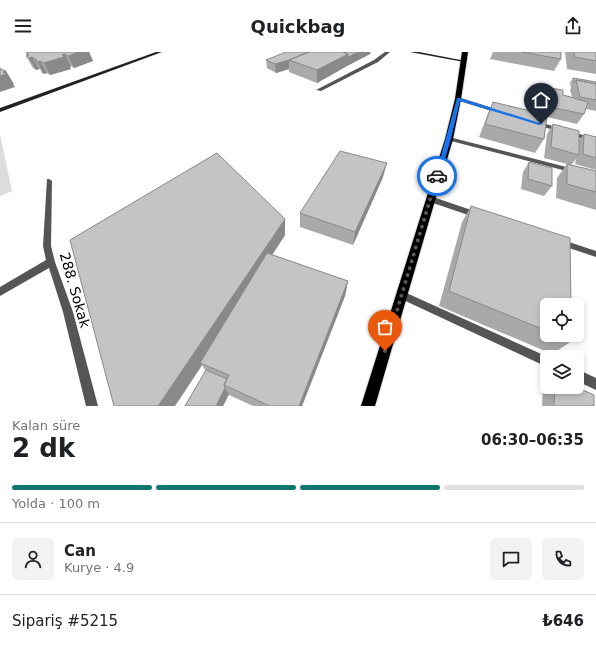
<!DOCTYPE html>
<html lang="tr">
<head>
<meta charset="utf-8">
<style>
  :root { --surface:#fff; --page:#f2f2f2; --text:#202124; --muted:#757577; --line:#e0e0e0; --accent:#0f766e }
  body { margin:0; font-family:"DejaVu Sans",sans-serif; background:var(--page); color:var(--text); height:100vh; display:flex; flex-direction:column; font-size:15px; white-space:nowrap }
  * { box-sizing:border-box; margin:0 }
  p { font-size:13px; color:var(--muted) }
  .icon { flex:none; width:22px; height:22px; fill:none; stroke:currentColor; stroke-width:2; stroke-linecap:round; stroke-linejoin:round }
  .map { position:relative; height:354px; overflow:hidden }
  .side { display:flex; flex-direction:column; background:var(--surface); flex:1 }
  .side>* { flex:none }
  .controls { position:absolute; left:540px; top:246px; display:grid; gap:8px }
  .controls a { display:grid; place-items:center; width:44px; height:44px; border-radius:6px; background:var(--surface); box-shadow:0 2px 6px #0003; font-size:20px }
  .pin { position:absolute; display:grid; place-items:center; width:34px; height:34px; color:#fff; margin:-41px -17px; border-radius:50% 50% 50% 0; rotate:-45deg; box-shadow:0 0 4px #0007 }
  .pin .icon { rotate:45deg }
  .courier { position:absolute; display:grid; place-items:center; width:40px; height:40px; margin:-20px; border:3px solid #1a73e8; border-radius:50%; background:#fff; color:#222; box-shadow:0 1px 5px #0007 }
  .summary em { font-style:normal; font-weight:800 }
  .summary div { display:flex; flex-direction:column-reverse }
  .summary { display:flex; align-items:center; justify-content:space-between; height:68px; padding:0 12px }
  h1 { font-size:26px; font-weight:800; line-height:30px }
  .bar { display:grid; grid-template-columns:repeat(4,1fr); gap:6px 4px; align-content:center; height:48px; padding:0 12px }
  .bar i { height:5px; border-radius:3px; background:var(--line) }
  .bar .current { background:var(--accent) }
  .bar p { grid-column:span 4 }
  .line { display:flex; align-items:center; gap:10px; padding:0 12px; border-top:1px solid var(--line) }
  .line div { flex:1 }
  .round { display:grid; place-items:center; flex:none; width:42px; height:42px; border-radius:6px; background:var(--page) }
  header { display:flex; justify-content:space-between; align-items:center; height:52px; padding:0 12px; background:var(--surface); font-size:18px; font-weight:800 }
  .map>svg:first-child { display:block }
  .green { fill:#dcdcdc }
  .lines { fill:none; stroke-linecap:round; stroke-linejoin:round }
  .primary-casing { stroke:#dbdbdb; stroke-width:2 }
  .street { fill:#555; fill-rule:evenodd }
  .secondary { fill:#222; fill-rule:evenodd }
  .primary { fill:#000; fill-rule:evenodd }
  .wall { fill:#a9a9a9 }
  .shaded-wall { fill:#898989 }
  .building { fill:#c4c4c4; stroke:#898989 }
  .route { fill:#1a73e8 }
  .done { stroke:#595959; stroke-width:4; stroke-dasharray:0 7.2 }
  .labels { text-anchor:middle; stroke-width:3; stroke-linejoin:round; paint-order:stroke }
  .street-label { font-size:14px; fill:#000; stroke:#fff }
</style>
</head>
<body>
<header><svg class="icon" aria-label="menu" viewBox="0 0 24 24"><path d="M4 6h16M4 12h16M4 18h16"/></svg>Quickbag<svg class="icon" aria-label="share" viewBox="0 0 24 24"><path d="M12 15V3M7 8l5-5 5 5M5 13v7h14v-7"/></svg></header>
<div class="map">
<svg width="596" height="354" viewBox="0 0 596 354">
  <rect width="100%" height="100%" fill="#fff"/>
  <path class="green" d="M 0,82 L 12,139 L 0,144 Z"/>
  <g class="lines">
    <g class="primary-casing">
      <path id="primary" d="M 462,0 L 468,0 L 461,47 L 453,87 L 375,354 L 361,354 L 445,87 L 455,47 Z"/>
    </g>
    <path class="street" d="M 385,0 L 390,0 L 378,10 L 321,39 L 316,38 L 374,8 Z
      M 458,45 L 502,59 L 503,60 L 498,61 L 456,48 L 456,46 Z
      M 536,69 L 596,87 L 596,91 L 534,72 L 533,71 Z
      M 449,85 L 574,117 L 577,119 L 574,121 L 447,88 L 446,87 Z
      M 47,127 L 49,127 L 52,129 L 51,194 L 55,210 L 73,260 L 98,354 L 86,354 L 63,260 L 49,216 L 0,244 L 0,235 L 46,208 L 43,194 Z
      M 430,144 L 480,161 L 481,163 L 477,166 L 427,149 L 426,147 Z
      M 560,187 L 596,199 L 596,205 L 557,192 L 556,190 L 557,188 Z
      M 402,239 L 548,305 L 547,305 L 547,315 L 399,246 L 397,243 L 399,240 Z
      M 577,317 L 596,326 L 596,338 L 577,329 Z"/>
    <path class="secondary" d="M 156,0 L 162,0 L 0,60 L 0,56 Z
      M 410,0 L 419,0 L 466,9 L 464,10 Z"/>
    <use href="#primary" class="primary"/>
  </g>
  <path class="wall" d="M 89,0 L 93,9 L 74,16 L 71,14 L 70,15 L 71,17 L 50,23 L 47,21 L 44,22 L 42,21 L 40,17 L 36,18 L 33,16 L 26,4 L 27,4 L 26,1 Z
    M 285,0 L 370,2 L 347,14 L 317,31 L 289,20 L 289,17 L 276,21 L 267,16 L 266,8 L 285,1 Z
    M 493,0 L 561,0 L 561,7 L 554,19 L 490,7 Z
    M 565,0 L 596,0 L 596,22 L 567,17 Z
    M 573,26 L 596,30 L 596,59 L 586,57 L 584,62 L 577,72 L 547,65 L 544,87 L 535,101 L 479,85 L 487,64 L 493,50 L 544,62 L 544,45 L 550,36 L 563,43 L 572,45 L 570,38 L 571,36 L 570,31 Z
    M 553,72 L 579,88 L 584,82 L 596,85 L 596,118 L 575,112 L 576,107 L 571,113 L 596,119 L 596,158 L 556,146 L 557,126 L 567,112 L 544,106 L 547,82 Z
    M 529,110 L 552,134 L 544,144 L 521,137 L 523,120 Z
    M 383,125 L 353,193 L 300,175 L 300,161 Z
    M 471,154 L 547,253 L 547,283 L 572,283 L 572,289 L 552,302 L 439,254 L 462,170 Z
    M 285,167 L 285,183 L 272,203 L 348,229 L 345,244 L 302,354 L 253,354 L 229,343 L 229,342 L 223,354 L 185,354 L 206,319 L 202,313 L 175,354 Z
    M 547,330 L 547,335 L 576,335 L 594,354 L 542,354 L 543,332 Z"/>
  <path class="shaded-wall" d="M 79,0 L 89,0 L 93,9 L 74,16 L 68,4 Z
    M 358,0 L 371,0 L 370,2 L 347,14 L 348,5 Z
    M 65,2 L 71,14 L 70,15 L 71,17 L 50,23 L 44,11 Z
    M 348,2 L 347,14 L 317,31 L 317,18 Z
    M 32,5 L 39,17 L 36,18 L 29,6 Z
    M 289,8 L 289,17 L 276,21 L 275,12 Z
    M 40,9 L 47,21 L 44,22 L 37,10 Z
    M 0,15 L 3,20 L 6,19 L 14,32 L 13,32 L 15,35 L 0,40 Z
    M 387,111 L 383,125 L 353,193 L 355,180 Z
    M 285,167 L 285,183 L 202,312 L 200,311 L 202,313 L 175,354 L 158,354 Z
    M 348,229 L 345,244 L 302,354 L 299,354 Z
    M 225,336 L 229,342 L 223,354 L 216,354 Z"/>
  <path class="building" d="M 30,0 L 79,0 L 68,4 L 65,2 L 62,3 L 64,5 L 44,11 L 40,9 L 37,10 L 35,9 L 37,8 L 32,5 L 29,6 L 26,4 L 29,3 L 26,1 Z
    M 285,0 L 309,0 L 289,8 L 275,12 L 266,8 L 286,0 Z
    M 308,0 L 342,0 L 348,2 L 317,18 L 289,8 Z
    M 342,0 L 358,0 L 348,5 L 348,2 Z
    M 521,0 L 561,0 L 561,7 Z
    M 574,0 L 596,0 L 596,9 L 575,5 Z
    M 0,17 L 6,19 L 3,20 L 6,22 L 0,24 Z
    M 573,26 L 596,30 L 596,32 L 576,28 L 574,31 Z
    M 576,28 L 596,32 L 596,48 L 580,45 Z
    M 550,36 L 563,38 L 563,43 L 588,50 L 584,62 L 549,55 Z
    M 493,50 L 547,63 L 544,87 L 485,72 Z
    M 553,72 L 579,79 L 579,103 L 551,95 Z
    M 584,82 L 596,85 L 596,106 L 583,102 Z
    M 340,99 L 387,111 L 355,180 L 300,161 Z
    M 217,101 L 285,167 L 158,354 L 114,354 L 70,188 Z
    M 529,110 L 552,116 L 552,134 L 528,127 Z
    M 567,112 L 596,119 L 596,140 L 567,132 Z
    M 471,154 L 570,186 L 571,253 L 547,253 L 547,279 L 449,239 Z
    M 267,201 L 348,229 L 299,354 L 270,354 L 224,333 L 229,323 L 200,311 Z
    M 557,283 L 572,283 L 572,289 Z
    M 206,318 L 227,327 L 224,333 L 225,336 L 216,354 L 185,354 Z
    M 555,335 L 576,335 L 594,343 L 594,354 L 554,354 Z"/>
  <path class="route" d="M 457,46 L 460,46 L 543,72 L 539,73 L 460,49 L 451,87 L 440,124 L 435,125 Z"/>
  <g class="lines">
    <path class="done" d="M 385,299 L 437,124"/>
  </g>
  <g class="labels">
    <g class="street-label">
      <text transform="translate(75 238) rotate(74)" y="5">288. Sokak</text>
    </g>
  </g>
</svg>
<div class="controls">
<a><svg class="icon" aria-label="locate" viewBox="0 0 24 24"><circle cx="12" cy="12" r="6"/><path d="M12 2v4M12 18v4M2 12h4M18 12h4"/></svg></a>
<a><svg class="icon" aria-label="layers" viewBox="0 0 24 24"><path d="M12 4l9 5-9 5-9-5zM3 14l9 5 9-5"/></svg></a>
</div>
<div class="pin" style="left:385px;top:299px;background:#ea580c"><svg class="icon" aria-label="bag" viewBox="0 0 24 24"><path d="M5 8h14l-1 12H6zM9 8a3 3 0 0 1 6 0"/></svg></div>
<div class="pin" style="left:541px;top:72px;background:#1f2937"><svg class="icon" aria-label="home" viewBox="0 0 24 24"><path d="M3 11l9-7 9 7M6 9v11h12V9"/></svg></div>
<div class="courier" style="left:437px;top:124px"><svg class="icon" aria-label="car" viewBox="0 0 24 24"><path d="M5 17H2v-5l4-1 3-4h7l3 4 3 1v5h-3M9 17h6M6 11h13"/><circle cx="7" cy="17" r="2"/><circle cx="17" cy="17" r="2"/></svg></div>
</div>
<section class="side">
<div class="summary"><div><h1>2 dk</h1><p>Kalan süre</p></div><em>06:30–06:35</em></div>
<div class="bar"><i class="current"></i><i class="current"></i><i class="current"></i><i></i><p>Yolda · 100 m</p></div>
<div class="line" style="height:72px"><a class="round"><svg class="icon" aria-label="person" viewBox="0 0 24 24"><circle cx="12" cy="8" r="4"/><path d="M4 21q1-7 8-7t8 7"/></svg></a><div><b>Can</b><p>Kurye · 4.9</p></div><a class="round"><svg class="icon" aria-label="chat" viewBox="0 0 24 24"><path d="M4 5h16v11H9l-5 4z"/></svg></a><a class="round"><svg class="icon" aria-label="phone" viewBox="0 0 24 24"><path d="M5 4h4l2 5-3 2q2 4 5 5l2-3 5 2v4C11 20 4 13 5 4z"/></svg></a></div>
<div class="line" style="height:52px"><div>Sipariş #5215</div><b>₺646</b></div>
</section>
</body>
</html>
